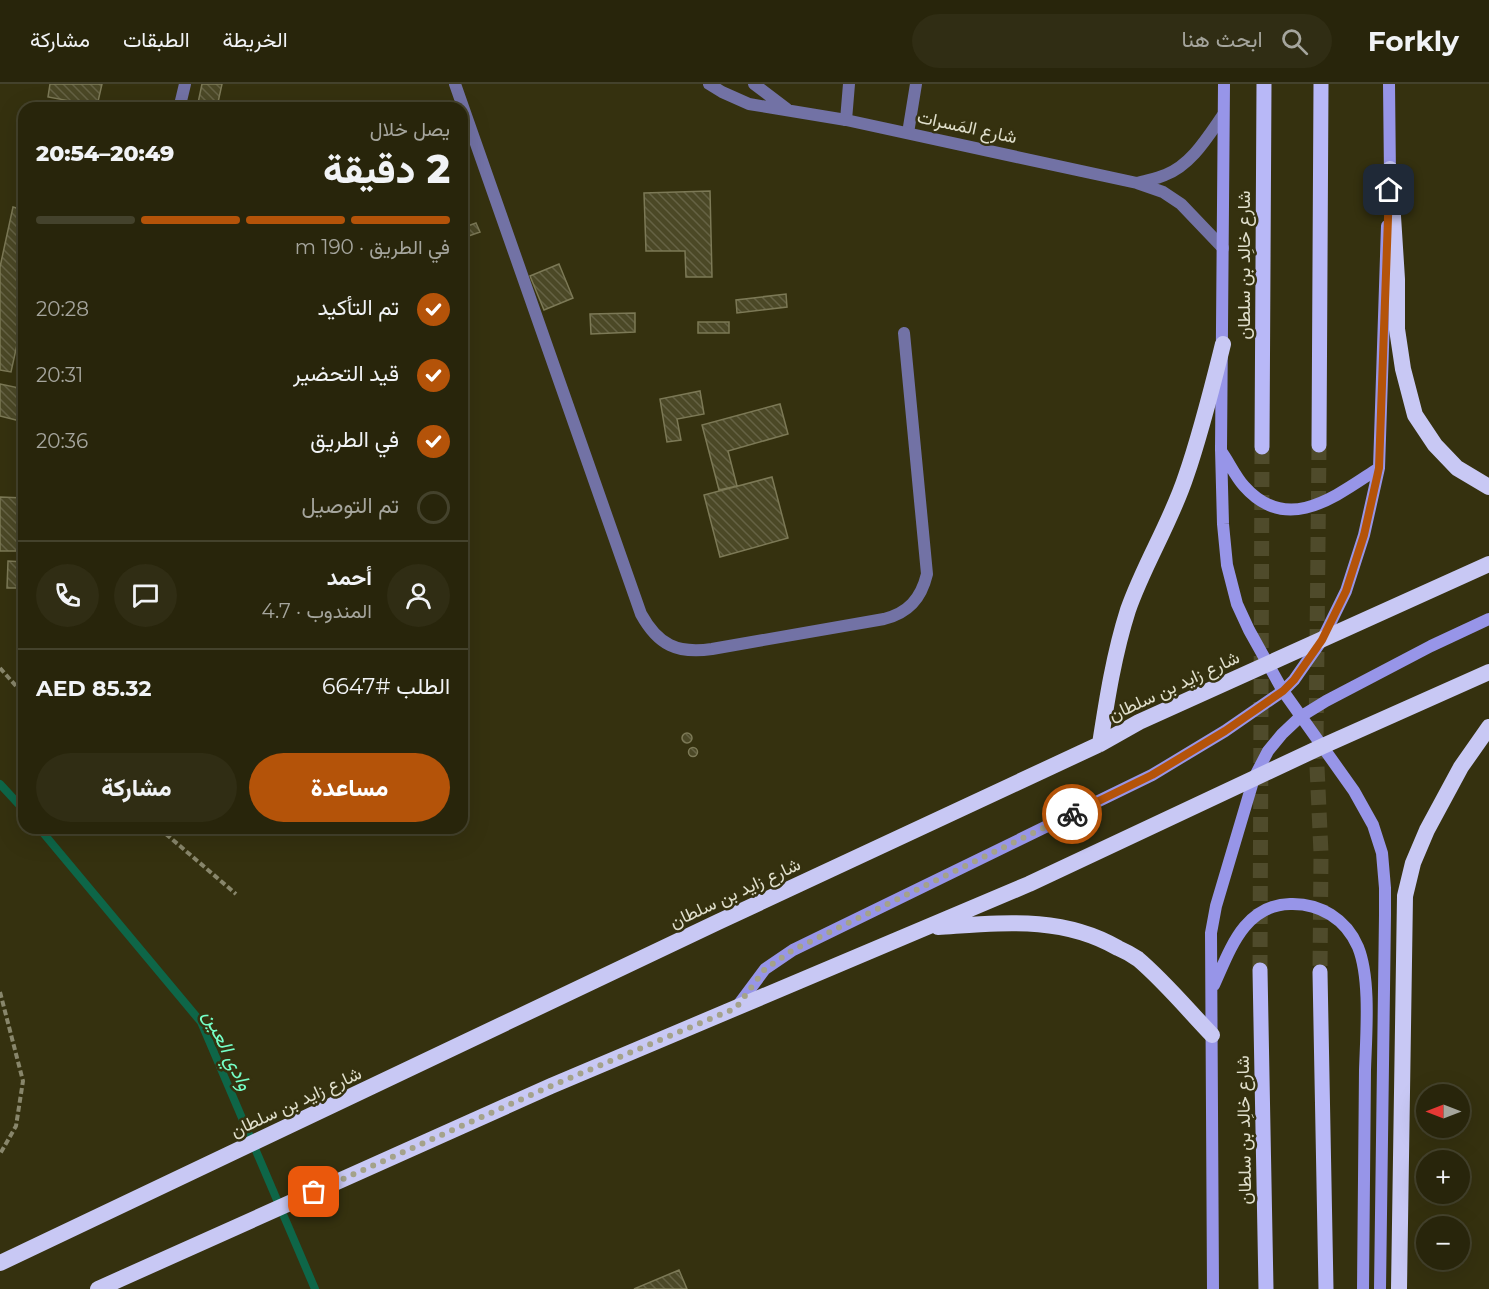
<!DOCTYPE html>
<html lang="ar">
<head>
<meta charset="utf-8">
<style>
  :root { --surface:#28250b; --page:#302d14; --text:#f1f3f6; --muted:#a5a59d; --line:#44422c; --accent:#b45309 }
  body { margin:0; font-family:Montserrat,Vazirmatn,sans-serif; background:var(--page); color:var(--text); direction:rtl; height:100vh; display:flex; flex-direction:column; font-size:22px; white-space:nowrap }
  * { box-sizing:border-box; margin:0 }
  p { font-size:20px; color:var(--muted) }
  .icon { flex:none; width:33px; height:33px; fill:none; stroke:currentColor; stroke-width:2; stroke-linecap:round; stroke-linejoin:round }
  .map { position:relative; flex:1; overflow:hidden; direction:ltr }
  .panel { position:absolute; left:18px; top:18px; width:450px; height:732px; display:flex; flex-direction:column; background:var(--surface); border-radius:18px; box-shadow:0 6px 24px #0002,0 0 0 2px var(--line); direction:rtl }
  .panel>* { flex:none }
  .needle { width:39px; rotate:270deg }
  .fabs { position:absolute; left:1416px; top:1000px; display:grid; gap:12px }
  .fabs a { display:grid; place-items:center; width:54px; height:54px; border-radius:50%; background:var(--surface); box-shadow:0 6px 24px #0002,0 0 0 2px var(--line); font-size:30px }
  .pin { position:absolute; display:grid; place-items:center; width:51px; height:51px; color:#fff; margin:-26px; border-radius:12px; box-shadow:0 3px 9px #0006 }
  .courier { position:absolute; display:grid; place-items:center; width:60px; height:60px; margin:-30px; border:4px solid #b45309; border-radius:50%; background:#fff; color:#222; box-shadow:0 2px 8px #0007 }
  .headline em { font-style:normal; font-weight:800 }
  .headline div { display:flex; flex-direction:column-reverse }
  .headline { display:flex; align-items:center; justify-content:space-between; height:102px; padding:0 18px }
  h1 { font-size:39px; font-weight:800; line-height:45px }
  .bar { display:grid; grid-template-columns:repeat(4,1fr); gap:9px 6px; align-content:center; height:72px; padding:0 18px }
  .bar i { height:8px; border-radius:4px; background:var(--line) }
  .bar .current { background:var(--accent) }
  .bar p { grid-column:span 4 }
  .line { display:flex; align-items:center; gap:15px; padding:0 18px; border-top:2px solid var(--line) }
  .line div { flex:1 }
  .round { display:grid; place-items:center; flex:none; width:63px; height:63px; border-radius:32px; background:var(--page) }
  ol { padding:0 18px; list-style:none }
  li { display:flex; align-items:center; gap:18px; height:66px }
  li p { margin-inline-start:auto }
  li .icon { padding:6px; border-radius:50%; background:var(--accent); color:#fff; stroke-width:4 }
  li:last-child { color:var(--muted) }
  li i { width:33px; height:33px; border:3px solid var(--line); border-radius:50% }
  .primary-button { display:flex; gap:12px; margin-top:auto; padding:12px 18px }
  .primary-button a { flex:1; height:69px; border-radius:36px; background:var(--accent); color:#fff; font-size:24px; font-weight:800; line-height:69px; text-align:center }
  .primary-button a+a { background:var(--page); color:var(--text) }
  header { display:flex; align-items:center; gap:36px; box-sizing:border-box; height:84px; padding:0 30px; background:var(--surface); border-bottom:2px solid var(--line) }
  header strong { font-size:28px }
  nav { display:flex; gap:33px; margin-inline-start:auto; font-size:21px }
  .search { width:420px; height:54px; background:var(--page); display:flex; align-items:center; gap:15px; box-sizing:border-box; padding:0 21px; border-radius:33px; color:var(--muted); font-size:22px }
  .map>svg:first-child { display:block }
  .lines { fill:none; stroke-linecap:round; stroke-linejoin:round }
  .stream { stroke:#0e6648; stroke-width:8 }
  .building { fill:url(#building-back-hatch); stroke:#7c7956; stroke-width:1.5 }
  .primary-tunnel { stroke:#4f4b2b; stroke-width:15; stroke-dasharray:15 8; stroke-linecap:butt }
  .path { stroke:#88866b; stroke-width:4; stroke-dasharray:6 3; stroke-linecap:butt }
  .service { stroke:#7272a5; stroke-width:12 }
  .minor { stroke:#7272a5; stroke-width:12 }
  .secondary { stroke:#9795e8; stroke-width:12 }
  .primary { stroke:#b8b8f7; stroke-width:15 }
  .trunk { stroke:#c8c8f4; stroke-width:16 }
  .done { stroke:#a4a28a; stroke-width:6; stroke-dasharray:0 10.8 }
  .route { stroke:#b45309; stroke-width:8 }
  .labels { text-anchor:middle; stroke-width:5; stroke-linejoin:round; paint-order:stroke }
  .street-label { font-size:18px; fill:#e0dfcc; stroke:#35310f }
  .water-label { font-size:20px; font-style:italic; fill:#75fec6; stroke:#35310f }
</style>
</head>
<body>
<header>
<strong>Forkly</strong>
<div class="search"><svg class="icon" aria-label="search" viewBox="0 0 24 24"><circle cx="10" cy="10" r="6"/><path d="M15 15l6 6"/></svg>ابحث هنا</div>
<nav><a>الخريطة</a><a>الطبقات</a><a>مشاركة</a></nav>
</header>
<div class="map">
<svg width="1489" height="1205" viewBox="0 0 1489 1205">
  <defs>
    <pattern id="building-back-hatch" width="6" height="6" patternUnits="userSpaceOnUse" patternTransform="scale(1.5)"><rect width="6" height="6" fill="#4b4826"/><path d="M-1 5l2 2M0 0l6 6M5-1l2 2" fill="none" stroke="#656244"/></pattern>
  </defs>
  <rect width="100%" height="100%" fill="#35310f"/>
  <g class="lines">
    <path class="stream" d="M 0,700 L 24,726
      M 39,744 L 201,938 L 315,1205"/>
  </g>
  <path class="building" d="M 50,0 L 102,0 L 97,22 L 48,13 Z
    M 202,0 L 222,0 L 217,23 L 198,19 Z
    M 710,107 L 712,193 L 686,193 L 685,167 L 646,167 L 644,109 Z
    M 13,123 L 24,126 L 24,229 L 11,288 L 0,286 L 0,183 Z
    M 476,139 L 480,148 L 463,154 L 462,144 Z
    M 559,180 L 573,214 L 544,226 L 530,192 Z
    M 786,210 L 787,223 L 737,229 L 736,216 Z
    M 635,229 L 635,248 L 591,250 L 590,230 Z
    M 698,238 L 729,238 L 729,249 L 698,249 Z
    M 0,300 L 24,305 L 24,338 L 0,332 Z
    M 700,307 L 704,330 L 677,335 L 681,356 L 667,358 L 660,315 Z
    M 780,320 L 788,350 L 728,367 L 737,402 L 719,406 L 702,341 Z
    M 772,393 L 788,454 L 720,473 L 704,411 Z
    M 0,413 L 24,414 L 24,467 L 0,467 Z
    M 8,477 L 24,478 L 24,504 L 7,504 Z
    M682 654a5 5 0 1 1 10 0a5 5 0 1 1-10 0Z
    M688.5 668a4.5 4.5 0 1 1 9 0a4.5 4.5 0 1 1-9 0Z
    M 679,1186 L 687,1205 L 634,1205 Z"/>
  <g class="lines">
    <path class="primary-tunnel" d="M 1319,361 L 1316,661 L 1321,769 L 1320,888
      M 1260,886 L 1262,363"/>
    <path class="path" d="M 0,584 L 24,611
      M 159,744 L 236,810
      M 0,908 L 23,997 L 16,1042 L 0,1070"/>
    <path class="service" d="M 455,0 L 641,530 C 658,561 677,570 712,565 L 884,535 C 908,529 921,515 927,490 L 904,249
      M 180,21 L 185,0
      M 846,36 L 849,0
      M 908,49 L 916,0"/>
    <path class="minor" d="M 709,0 L 722,8 L 749,20 L 846,36 L 1137,99 L 1163,108 L 1181,120 L 1223,164
      M 754,0 L 787,25
      M 1137,99 C 1146,96 1156,95 1165,91 C 1191,81 1207,54 1223,31"/>
    <path class="secondary" d="M 1224,0 L 1221,365 L 1223,440 L 1227,481 L 1237,520 L 1249,546 L 1283,607 L 1354,707 L 1373,741 L 1382,769 L 1385,804 L 1385,831 L 1380,1205
      M 1389,0 L 1390,92
      M 1221,367 C 1229,378 1235,392 1244,402 C 1288,452 1337,411 1379,384
      M 1214,901 C 1230,866 1244,821 1290,820 C 1320,819 1346,835 1358,863 C 1371,895 1366,952 1365,986 C 1365,1059 1364,1132 1363,1205
      M 736,924 L 765,885 L 793,866 L 1152,691 L 1225,647 L 1283,607 L 1294,596 L 1322,556 L 1346,507 L 1364,451 L 1379,384 L 1387,142
      M 1213,1205 L 1211,849 L 1216,822 L 1254,694 L 1268,667 L 1282,650 L 1300,633 L 1326,617 L 1431,562 L 1489,535"/>
    <path class="primary" d="M 1319,361 L 1321,0
      M 1262,363 L 1264,0
      M 1260,886 L 1266,1205
      M 1320,888 L 1326,1205"/>
    <path class="trunk" d="M 1390,85 L 1397,195 L 1397,245 L 1403,285 L 1415,331 L 1435,361 L 1457,384 L 1489,403
      M 1100,660 C 1107,615 1114,570 1128,526 C 1144,480 1171,438 1186,392 C 1201,349 1212,304 1223,260
      M 938,843 C 1001,839 1061,831 1118,864 C 1125,867 1132,871 1138,875 C 1165,898 1188,926 1212,951
      M 0,1179 L 718,838 L 1100,660 L 1139,638 L 1489,480
      M 98,1205 L 551,1002 L 1029,800 L 1323,662 L 1489,588
      M 1399,1205 L 1405,812 L 1413,779 L 1427,746 L 1461,683 L 1489,643"/>
  </g>
  <g class="lines">
    <path class="done" d="M 314,1108 L 551,1002 L 736,924 L 765,885 L 793,866 L 1072,730"/>
    <path class="route" d="M 1072,730 L 1152,691 L 1225,647 L 1283,607 L 1294,596 L 1322,556 L 1346,507 L 1364,451 L 1379,384 L 1389,106"/>
  </g>
  <g class="labels">
    <g class="street-label">
      <text transform="translate(967 43) rotate(12)" y="6">شارع المَسرات</text>
      <text transform="translate(1244 181) rotate(-90)" y="6">شارع خالِد بن سلطان</text>
      <text transform="translate(1174 602) rotate(-25)" y="6">شارع زايد بن سلطان</text>
      <text transform="translate(735 809) rotate(-25)" y="6">شارع زايد بن سلطان</text>
      <text transform="translate(296 1018) rotate(-25)" y="6">شارع زايد بن سلطان</text>
      <text transform="translate(1244 1046) rotate(-91)" y="6">شارع خالِد بن سلطان</text>
    </g>
    <g class="water-label">
      <text transform="translate(228 966) rotate(64)" y="7">وادي العين</text>
    </g>
  </g>
</svg>
<div class="fabs">
<a><svg class="needle" viewBox="-14 -14 28 28"><path d="M0-13l5 13h-10z" fill="#e53935"/><path d="M0 13l5-13h-10z" fill="#a5a59d"/></svg></a>
<a>+</a>
<a>−</a>
</div>
<div class="pin" style="left:314px;top:1108px;background:#ea580c"><svg class="icon" aria-label="bag" viewBox="0 0 24 24"><path d="M5 8h14l-1 12H6zM9 8a3 3 0 0 1 6 0"/></svg></div>
<div class="pin" style="left:1389px;top:106px;background:#1f2937"><svg class="icon" aria-label="home" viewBox="0 0 24 24"><path d="M3 11l9-7 9 7M6 9v11h12V9"/></svg></div>
<div class="courier" style="left:1072px;top:730px"><svg class="icon" aria-label="bike" viewBox="0 0 24 24"><circle cx="6" cy="16" r="4"/><circle cx="18" cy="16" r="4"/><path d="M6 16l4-8h5l3 8M10 8l3 8H6M13 5h3"/></svg></div>
<section class="panel">
<div class="headline"><div><h1>2 دقيقة</h1><p>يصل خلال</p></div><em>20:49–20:54</em></div>
<div class="bar"><i class="current"></i><i class="current"></i><i class="current"></i><i></i><p>في الطريق · 190 m</p></div>
<ol>
<li><svg class="icon" aria-label="check" viewBox="0 0 24 24"><path d="M5 12l5 5 9-10"/></svg>تم التأكيد<p>20:28</p></li>
<li><svg class="icon" aria-label="check" viewBox="0 0 24 24"><path d="M5 12l5 5 9-10"/></svg>قيد التحضير<p>20:31</p></li>
<li><svg class="icon" aria-label="check" viewBox="0 0 24 24"><path d="M5 12l5 5 9-10"/></svg>في الطريق<p>20:36</p></li>
<li><i></i>تم التوصيل</li>
</ol>
<div class="line" style="height:108px"><a class="round"><svg class="icon" aria-label="person" viewBox="0 0 24 24"><circle cx="12" cy="8" r="4"/><path d="M4 21q1-7 8-7t8 7"/></svg></a><div><b>أحمد</b><p>المندوب · 4.7</p></div><a class="round"><svg class="icon" aria-label="chat" viewBox="0 0 24 24"><path d="M4 5h16v11H9l-5 4z"/></svg></a><a class="round"><svg class="icon" aria-label="phone" viewBox="0 0 24 24"><path d="M5 4h4l2 5-3 2q2 4 5 5l2-3 5 2v4C11 20 4 13 5 4z"/></svg></a></div>
<div class="line" style="height:78px"><div>الطلب #6647</div><b>AED 85.32</b></div>
<div class="primary-button"><a>مساعدة</a><a>مشاركة</a></div>
</section>
</div>
</body>
</html>
